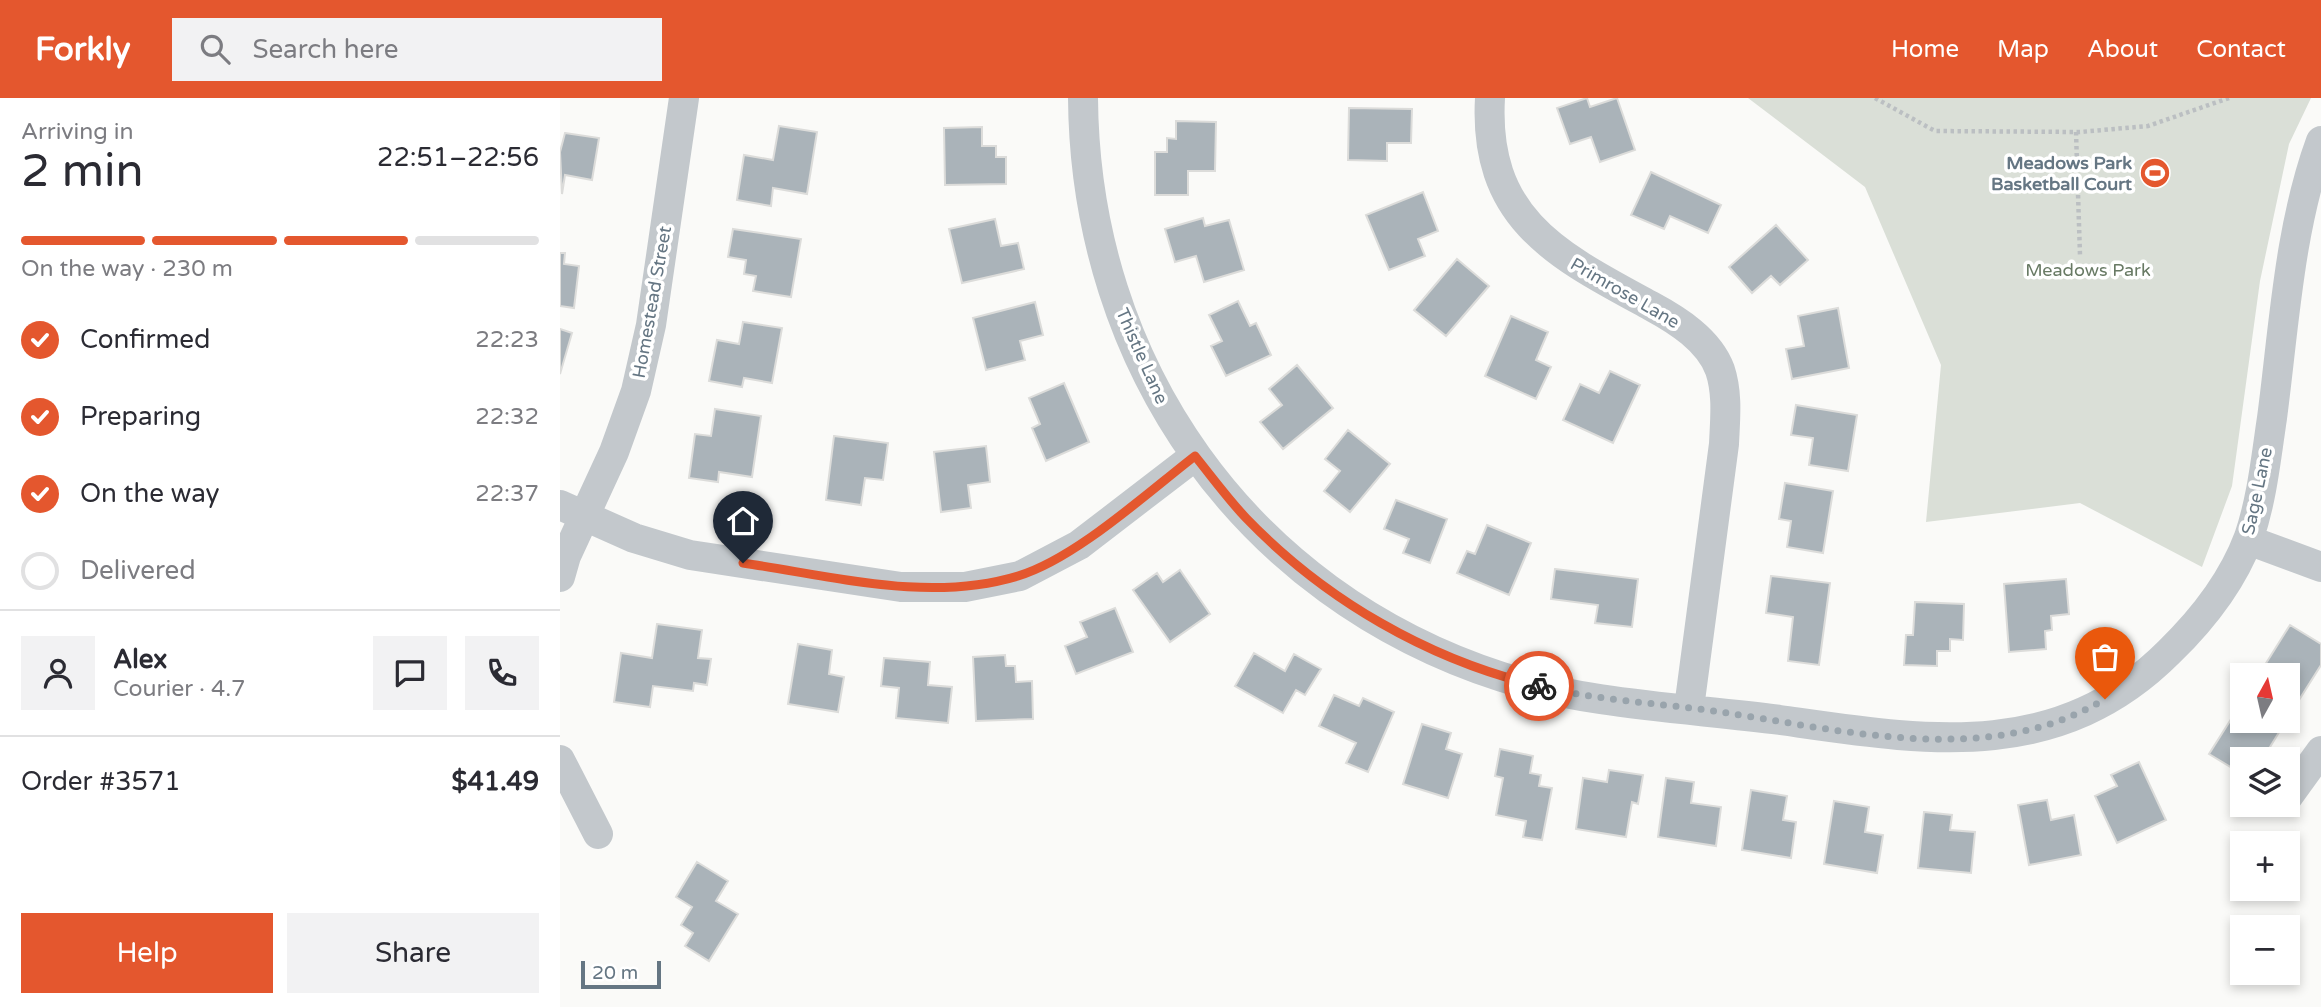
<!DOCTYPE html>
<html lang="en">
<head>
<meta charset="utf-8">
<style>
  :root { --surface:#fff; --page:#f2f2f3; --text:#2b2b33; --muted:#7c7c81; --line:#e1e1e2; --accent:#e4572e }
  body { margin:0; font-family:"Varela Round",sans-serif; background:var(--page); color:var(--text); height:100vh; display:flex; flex-direction:column; font-size:26px; white-space:nowrap }
  * { box-sizing:border-box; margin:0 }
  p { font-size:23px; color:var(--muted) }
  .icon { flex:none; width:38px; height:38px; fill:none; stroke:currentColor; stroke-width:2; stroke-linecap:round; stroke-linejoin:round }
  .map { position:relative; flex:1; overflow:hidden }
  .side { display:flex; flex-direction:column; background:var(--surface); width:560px }
  .side>* { flex:none }
  .needle { width:46px; rotate:8deg }
  .buttons { position:absolute; left:1670px; top:565px; display:grid; gap:14px }
  .buttons a { display:grid; place-items:center; width:70px; height:70px; border-radius:0px; background:var(--surface); box-shadow:0 4px 10px #0003; font-size:35px }
  .scale { position:absolute; left:21px; bottom:18px; width:80px; box-sizing:border-box; padding-left:7px; border:4px solid #657683; border-top:0; font-size:19px; line-height:24px; white-space:nowrap; color:#657683; -webkit-text-stroke:5px #fff; paint-order:stroke }
  .pin { position:absolute; display:grid; place-items:center; width:60px; height:60px; color:#fff; margin:-72px -30px; border-radius:50% 50% 50% 0; rotate:-45deg; box-shadow:0 0 7px #0007 }
  .pin .icon { rotate:45deg }
  .courier { position:absolute; display:grid; place-items:center; width:70px; height:70px; margin:-35px; border:5px solid #e4572e; border-radius:50%; background:#fff; color:#222; box-shadow:0 2px 9px #0007 }
  .head em { font-style:normal; font-weight:600 }
  .head div { display:flex; flex-direction:column-reverse }
  .head { display:flex; align-items:center; justify-content:space-between; height:119px; padding:0 21px }
  h1 { font-size:46px; font-weight:600; line-height:52px }
  .bar { display:grid; grid-template-columns:repeat(4,1fr); gap:10px 7px; align-content:center; height:84px; padding:0 21px }
  .bar i { height:9px; border-radius:5px; background:var(--line) }
  .bar .active { background:var(--accent) }
  .bar p { grid-column:span 4 }
  .line { display:flex; align-items:center; gap:18px; padding:0 21px; border-top:2px solid var(--line) }
  .line div { flex:1 }
  .round { display:grid; place-items:center; flex:none; width:74px; height:74px; border-radius:0px; background:var(--page) }
  ol { padding:0 21px; list-style:none }
  li { display:flex; align-items:center; gap:21px; height:77px }
  li p { margin-inline-start:auto }
  li .icon { padding:7px; border-radius:50%; background:var(--accent); color:#fff; stroke-width:4 }
  li:last-child { color:var(--muted) }
  li i { width:38px; height:38px; border:4px solid var(--line); border-radius:50% }
  .cta { display:flex; gap:14px; margin-top:auto; padding:14px 21px }
  .cta a { flex:1; height:80px; border-radius:0px; background:var(--accent); color:#fff; font-size:28px; font-weight:600; line-height:80px; text-align:center }
  .cta a+a { background:var(--page); color:var(--text) }
  header { display:flex; align-items:center; gap:42px; box-sizing:border-box; height:98px; padding:0 35px; background:var(--accent); color:#fff }
  header strong { font-size:33px }
  nav { display:flex; gap:38px; margin-inline-start:auto; font-size:24px }
  .search { width:490px; height:63px; background:var(--page); display:flex; align-items:center; gap:18px; box-sizing:border-box; padding:0 24px; border-radius:0px; color:var(--muted); font-size:26px }
  main { display:flex; flex:1; min-height:0 }
  .map>svg:first-child { display:block }
  .green { fill:#dadfd7 }
  .building { fill:#aab3b9; stroke:#dcdcda; stroke-width:2 }
  .lines { fill:none; stroke-linecap:round; stroke-linejoin:round }
  .path { stroke:#bbbfc2; stroke-width:4.5; stroke-dasharray:3.5 3.5; stroke-linecap:butt }
  .minor { stroke:#c3c8cc; stroke-width:30 }
  .done { stroke:#99a4ac; stroke-width:7; stroke-dasharray:0 12.6 }
  .route { stroke:#e4572e; stroke-width:9 }
  .labels { text-anchor:middle; stroke-width:7; stroke-linejoin:round; paint-order:stroke }
  .poi-label { font-size:18px; font-weight:bold; fill:#657683; stroke:#fff; text-anchor:end }
  .park-label { font-size:18px; fill:#687a64; stroke:#fff }
  .street-label { font-size:18px; fill:#657683; stroke:#fff }
</style>
</head>
<body>
<header>
<strong>Forkly</strong>
<div class="search"><svg class="icon" aria-label="search" viewBox="0 0 24 24"><circle cx="10" cy="10" r="6"/><path d="M15 15l6 6"/></svg>Search here</div>
<nav><a>Home</a><a>Map</a><a>About</a><a>Contact</a></nav>
</header>
<main>
<section class="side">
<div class="head"><div><h1>2 min</h1><p>Arriving in</p></div><em>22:51–22:56</em></div>
<div class="bar"><i class="active"></i><i class="active"></i><i class="active"></i><i></i><p>On the way · 230 m</p></div>
<ol>
<li><svg class="icon" aria-label="check" viewBox="0 0 24 24"><path d="M5 12l5 5 9-10"/></svg>Confirmed<p>22:23</p></li>
<li><svg class="icon" aria-label="check" viewBox="0 0 24 24"><path d="M5 12l5 5 9-10"/></svg>Preparing<p>22:32</p></li>
<li><svg class="icon" aria-label="check" viewBox="0 0 24 24"><path d="M5 12l5 5 9-10"/></svg>On the way<p>22:37</p></li>
<li><i></i>Delivered</li>
</ol>
<div class="line" style="height:126px"><a class="round"><svg class="icon" aria-label="person" viewBox="0 0 24 24"><circle cx="12" cy="8" r="4"/><path d="M4 21q1-7 8-7t8 7"/></svg></a><div><b>Alex</b><p>Courier · 4.7</p></div><a class="round"><svg class="icon" aria-label="chat" viewBox="0 0 24 24"><path d="M4 5h16v11H9l-5 4z"/></svg></a><a class="round"><svg class="icon" aria-label="phone" viewBox="0 0 24 24"><path d="M5 4h4l2 5-3 2q2 4 5 5l2-3 5 2v4C11 20 4 13 5 4z"/></svg></a></div>
<div class="line" style="height:91px"><div>Order #3571</div><b>$41.49</b></div>
<div class="cta"><a>Help</a><a>Share</a></div>
</section>
<div class="map">
<svg width="1761" height="909" viewBox="0 0 1761 909">
  <rect width="100%" height="100%" fill="#fafaf8"/>
  <path class="green" d="M 1188,0 L 1751,0 L 1729,46 L 1700,183 L 1672,388 L 1642,469 L 1520,405 L 1366,424 L 1381,267 L 1305,89 Z"/>
  <path class="building" d="M 1027,0 L 1030,9 L 1057,0 L 1075,52 L 1040,64 L 1031,39 L 1010,46 L 997,10 Z
    M 789,10 L 852,11 L 851,45 L 827,45 L 827,63 L 788,62 Z
    M 616,23 L 656,24 L 655,73 L 628,73 L 628,97 L 595,97 L 595,54 L 607,54 L 607,40 L 616,41 Z
    M 219,28 L 257,34 L 247,96 L 213,90 L 211,108 L 177,102 L 184,57 L 213,62 Z
    M 422,29 L 422,48 L 436,48 L 436,59 L 446,59 L 446,86 L 385,87 L 384,30 Z
    M 5,35 L 39,40 L 32,82 L 5,77 L 2,96 L 0,54 Z
    M 1091,74 L 1161,107 L 1148,135 L 1110,118 L 1104,131 L 1071,117 Z
    M 863,94 L 878,133 L 858,141 L 865,158 L 829,172 L 806,117 Z
    M 643,120 L 645,128 L 669,122 L 684,172 L 644,184 L 636,158 L 615,164 L 605,131 Z
    M 435,121 L 441,148 L 458,145 L 464,171 L 402,185 L 389,131 Z
    M 1216,127 L 1248,162 L 1220,187 L 1211,178 L 1192,195 L 1169,169 Z
    M 173,131 L 241,141 L 231,199 L 193,193 L 196,178 L 184,176 L 186,162 L 168,159 Z
    M 0,155 L 5,155 L 4,166 L 19,168 L 14,210 L 0,208 Z
    M 897,161 L 929,188 L 886,238 L 854,212 Z
    M 678,203 L 690,228 L 696,225 L 711,257 L 666,278 L 651,248 L 662,243 L 649,217 Z
    M 475,204 L 483,237 L 460,243 L 465,262 L 426,272 L 413,220 Z
    M 1278,210 L 1289,270 L 1232,281 L 1226,251 L 1244,248 L 1238,218 Z
    M 951,218 L 988,234 L 976,262 L 991,269 L 976,301 L 925,278 Z
    M 183,224 L 222,230 L 212,285 L 184,280 L 182,289 L 149,283 L 157,242 L 179,246 Z
    M 0,231 L 12,235 L 0,276 Z
    M 737,267 L 773,310 L 723,351 L 700,324 L 722,307 L 709,291 Z
    M 1050,273 L 1080,287 L 1053,345 L 1003,322 L 1020,286 L 1039,295 Z
    M 504,285 L 529,344 L 486,363 L 472,330 L 480,326 L 469,300 Z
    M 1236,307 L 1297,317 L 1288,373 L 1249,367 L 1253,340 L 1231,337 Z
    M 155,311 L 201,318 L 192,379 L 159,374 L 158,384 L 129,380 L 135,336 L 151,338 Z
    M 788,332 L 830,366 L 790,414 L 764,393 L 780,373 L 765,361 Z
    M 274,338 L 328,345 L 323,382 L 305,380 L 301,407 L 266,402 Z
    M 426,348 L 430,384 L 408,387 L 411,410 L 381,414 L 374,354 Z
    M 1225,385 L 1273,393 L 1263,455 L 1227,449 L 1231,423 L 1219,421 Z
    M 836,402 L 887,421 L 870,465 L 843,455 L 849,441 L 824,431 Z
    M 927,427 L 971,445 L 949,497 L 897,475 L 907,453 L 915,456 Z
    M 995,471 L 1078,481 L 1072,529 L 1035,525 L 1038,507 L 991,501 Z
    M 620,472 L 650,516 L 610,544 L 573,492 L 597,475 L 603,484 Z
    M 1211,478 L 1270,485 L 1259,567 L 1228,563 L 1233,519 L 1206,515 Z
    M 1506,481 L 1509,516 L 1491,518 L 1492,532 L 1485,533 L 1486,551 L 1449,554 L 1444,486 Z
    M 1355,504 L 1404,506 L 1403,542 L 1390,541 L 1390,553 L 1377,553 L 1377,568 L 1344,567 L 1346,537 L 1353,537 Z
    M 555,510 L 573,554 L 516,576 L 505,548 L 527,539 L 520,524 Z
    M 97,526 L 142,532 L 138,560 L 151,561 L 147,587 L 134,585 L 133,593 L 93,588 L 90,609 L 54,604 L 61,555 L 92,560 Z
    M 1730,527 L 1761,546 L 1761,567 L 1727,621 L 1727,578 L 1698,578 Z
    M 238,546 L 272,552 L 269,576 L 284,579 L 278,614 L 228,606 Z
    M 694,555 L 725,573 L 734,556 L 761,571 L 745,597 L 736,592 L 723,615 L 675,588 Z
    M 445,557 L 446,568 L 455,568 L 456,584 L 472,583 L 473,621 L 416,623 L 413,559 Z
    M 324,560 L 370,564 L 368,587 L 392,589 L 388,625 L 336,620 L 339,590 L 321,588 Z
    M 774,597 L 799,608 L 803,600 L 834,614 L 808,674 L 786,665 L 796,645 L 759,628 Z
    M 1682,604 L 1682,623 L 1726,623 L 1702,662 L 1682,662 L 1682,676 L 1649,656 Z
    M 862,626 L 891,635 L 886,651 L 902,656 L 888,700 L 843,686 Z
    M 940,651 L 973,658 L 970,675 L 981,677 L 979,688 L 992,690 L 982,742 L 963,739 L 966,723 L 936,717 L 943,680 L 935,678 Z
    M 1579,664 L 1606,722 L 1557,745 L 1535,698 L 1557,688 L 1551,677 Z
    M 1049,672 L 1083,677 L 1078,706 L 1072,704 L 1066,739 L 1016,731 L 1023,680 L 1047,684 Z
    M 1106,680 L 1134,684 L 1131,705 L 1161,709 L 1156,748 L 1098,739 Z
    M 1191,692 L 1227,698 L 1223,722 L 1236,724 L 1231,760 L 1182,752 Z
    M 1487,702 L 1491,722 L 1514,717 L 1521,757 L 1469,767 L 1458,707 Z
    M 1274,703 L 1309,709 L 1305,734 L 1323,737 L 1317,775 L 1264,766 Z
    M 1364,714 L 1392,717 L 1390,732 L 1415,734 L 1411,775 L 1358,770 Z
    M 137,764 L 168,783 L 156,803 L 178,816 L 149,863 L 125,848 L 133,835 L 121,827 L 132,809 L 116,799 Z"/>
  <g class="lines">
    <path class="path" d="M 1315,0 L 1375,33 L 1520,34 L 1588,28 L 1669,0
      M 1516,34 L 1520,157"/>
    <path class="minor" d="M 523,0 C 525,267 685,496 942,579 C 1030,607 1129,610 1220,622 C 1362,642 1496,667 1609,554 C 1642,522 1673,482 1689,439 C 1702,401 1706,360 1712,320 C 1724,229 1729,130 1761,43
      M 930,0 C 923,122 999,158 1091,208 C 1117,222 1149,242 1160,272 C 1168,296 1165,322 1164,346 L 1129,610
      M 0,407 L 74,440 L 130,457 L 341,489 L 405,489 L 460,478 L 519,447 L 635,358
      M 1688,442 L 1761,469
      M 0,479 L 6,458 L 54,354 L 76,293 L 91,227 L 124,0
      M 0,662 L 38,736
      M 1727,700 L 1761,653"/>
  </g>
  <g class="lines">
    <path class="done" d="M 979,588 C 1036,602 1096,605 1154,613 C 1280,631 1428,672 1545,601"/>
    <path class="route" d="M 183,465 C 272,478 369,505 458,478 C 515,461 587,395 635,358 C 652,379 668,401 686,420 C 765,502 869,562 979,588"/>
  </g>
  <defs>
    <g id="stadium-disc" transform="scale(1.575)"><circle r="9.5" fill="#e4572e" stroke="#fff"/><path d="M0-5a6.5 5 0 1 0 0 10a6.5 5 0 1 0 0-10ZM-3.5-1.8h7v3.6h-7Z" fill="#fff"/></g>
  </defs>
  <g fill-rule="evenodd">
    <use href="#stadium-disc" x="1595" y="75"/>
  </g>
  <g class="labels">
    <g class="poi-label">
      <text x="1572" y="71">Meadows Park<tspan x="1572" dy="21">Basketball Court</tspan></text>
    </g>
    <g class="park-label">
      <text x="1528" y="178">Meadows Park</text>
    </g>
    <g class="street-label">
      <text transform="translate(1065 195) rotate(30)" y="6">Primrose Lane</text>
      <text transform="translate(92 204) rotate(-80)" y="6">Homestead Street</text>
      <text transform="translate(582 258) rotate(66)" y="6">Thistle Lane</text>
      <text transform="translate(1697 393) rotate(-78)" y="6">Sage Lane</text>
    </g>
  </g>
</svg>
<div class="buttons">
<a><svg class="needle" viewBox="-14 -14 28 28"><path d="M0-13l5 13h-10z" fill="#e53935"/><path d="M0 13l5-13h-10z" fill="#7c7c81"/></svg></a>
<a><svg class="icon" aria-label="layers" viewBox="0 0 24 24"><path d="M12 4l9 5-9 5-9-5zM3 14l9 5 9-5"/></svg></a>
<a>+</a>
<a>−</a>
</div>
<div class="scale">20 m</div>
<div class="pin" style="left:1545px;top:601px;background:#ea580c"><svg class="icon" aria-label="bag" viewBox="0 0 24 24"><path d="M5 8h14l-1 12H6zM9 8a3 3 0 0 1 6 0"/></svg></div>
<div class="pin" style="left:183px;top:465px;background:#1f2937"><svg class="icon" aria-label="home" viewBox="0 0 24 24"><path d="M3 11l9-7 9 7M6 9v11h12V9"/></svg></div>
<div class="courier" style="left:979px;top:588px"><svg class="icon" aria-label="bike" viewBox="0 0 24 24"><circle cx="6" cy="16" r="4"/><circle cx="18" cy="16" r="4"/><path d="M6 16l4-8h5l3 8M10 8l3 8H6M13 5h3"/></svg></div>
</div>
</main>
</body>
</html>
